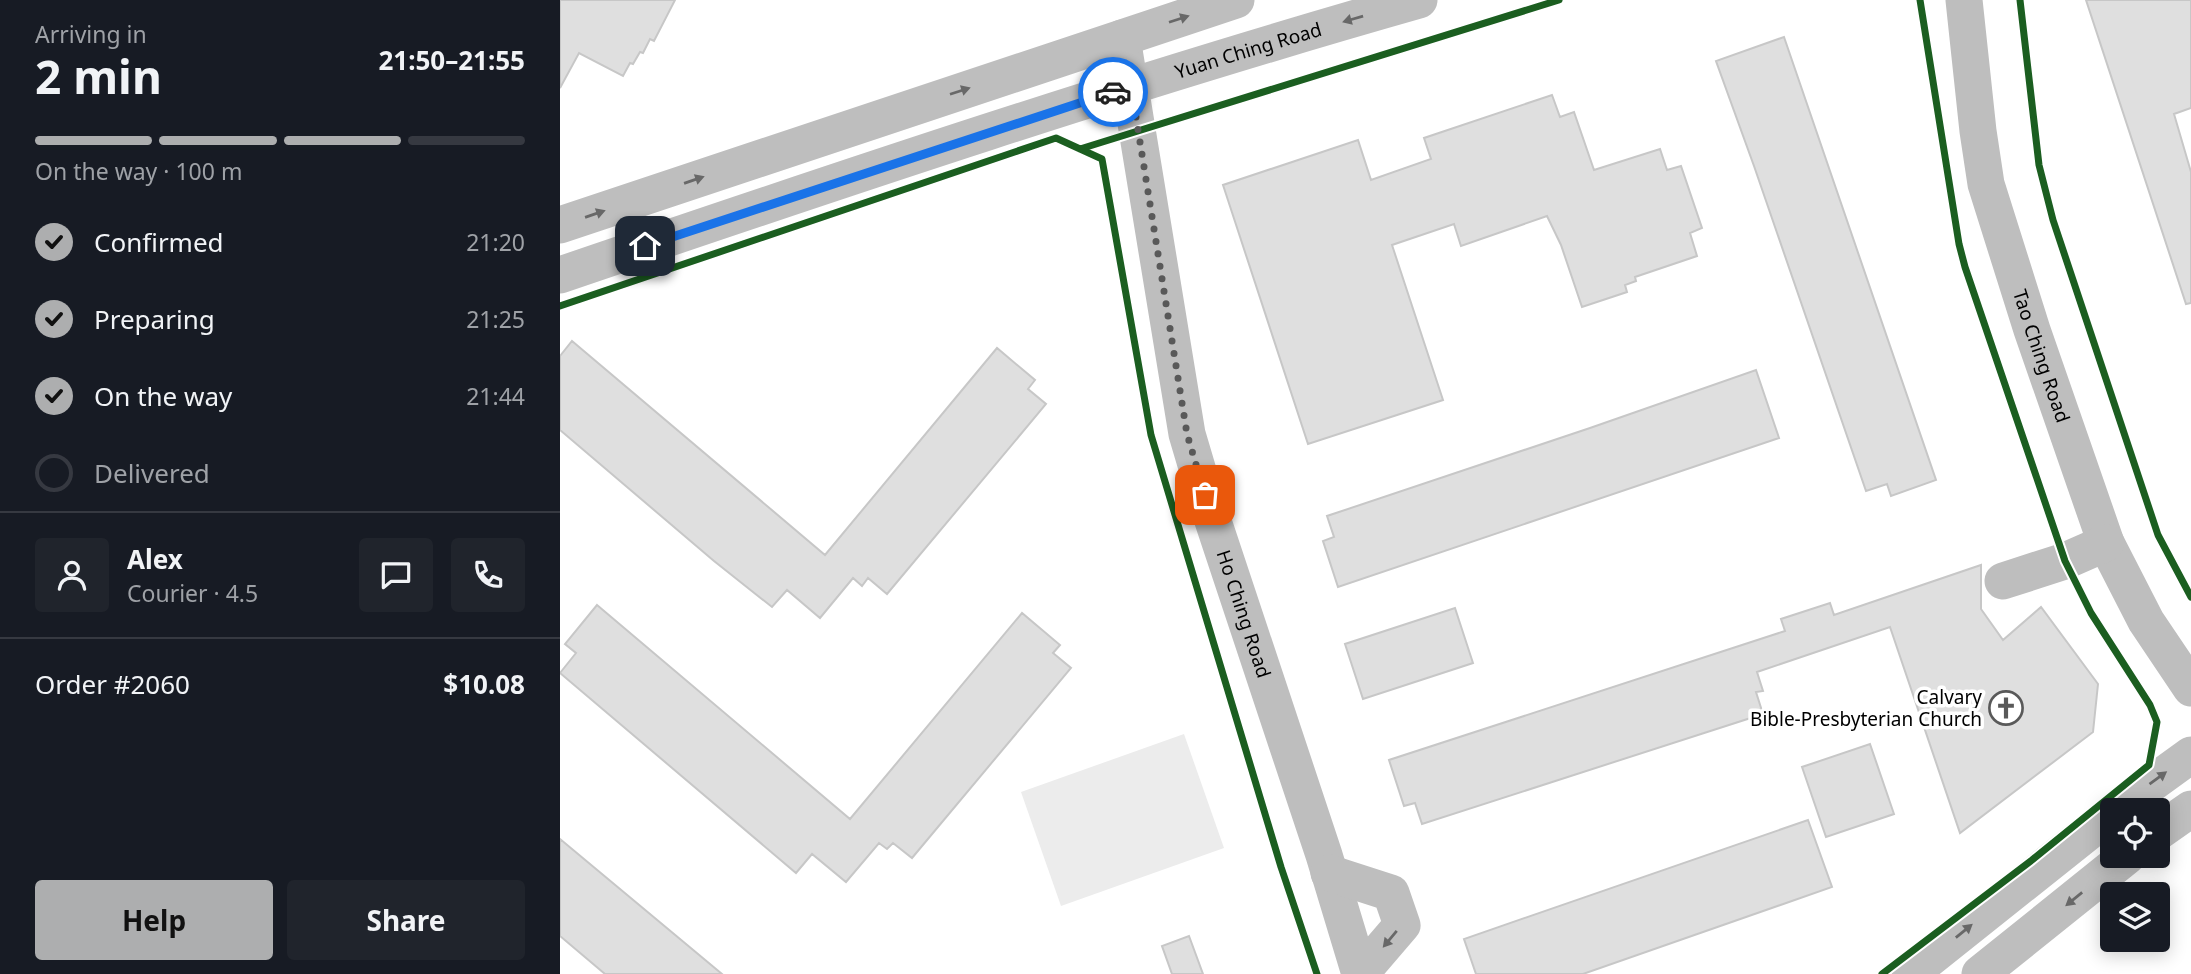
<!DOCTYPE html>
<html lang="en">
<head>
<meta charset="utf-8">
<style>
  :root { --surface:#171b24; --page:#20242c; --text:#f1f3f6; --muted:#9ea1a6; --line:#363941; --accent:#adaeaf }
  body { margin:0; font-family:"Noto Sans",sans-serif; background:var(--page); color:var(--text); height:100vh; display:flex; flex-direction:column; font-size:26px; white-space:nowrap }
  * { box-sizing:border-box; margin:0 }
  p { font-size:23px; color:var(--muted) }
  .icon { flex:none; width:38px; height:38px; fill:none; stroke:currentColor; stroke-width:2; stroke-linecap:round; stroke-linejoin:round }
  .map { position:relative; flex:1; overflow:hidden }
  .sheet { display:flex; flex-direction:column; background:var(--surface); width:560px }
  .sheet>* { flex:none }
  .tools { position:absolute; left:1540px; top:798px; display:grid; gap:14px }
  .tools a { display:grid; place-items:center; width:70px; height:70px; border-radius:7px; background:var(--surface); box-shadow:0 4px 18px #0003; font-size:35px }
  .pin { position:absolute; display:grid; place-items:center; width:60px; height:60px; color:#fff; margin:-30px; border-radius:14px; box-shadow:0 4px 10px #0006 }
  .courier { position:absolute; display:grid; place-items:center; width:70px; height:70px; margin:-35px; border:5px solid #1a73e8; border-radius:50%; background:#fff; color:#222; box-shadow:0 2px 9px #0007 }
  .headline em { font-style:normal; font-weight:700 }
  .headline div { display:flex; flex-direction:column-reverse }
  .headline { display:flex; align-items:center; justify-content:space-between; height:119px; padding:0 35px }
  h1 { font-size:46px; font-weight:700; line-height:52px }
  .bar { display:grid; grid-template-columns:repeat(4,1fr); gap:10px 7px; align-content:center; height:84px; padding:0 35px }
  .bar i { height:9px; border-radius:5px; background:var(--line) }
  .bar .current { background:var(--accent) }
  .bar p { grid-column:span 4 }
  .line { display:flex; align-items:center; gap:18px; padding:0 35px; border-top:2px solid var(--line) }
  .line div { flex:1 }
  .round { display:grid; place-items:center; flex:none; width:74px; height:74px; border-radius:7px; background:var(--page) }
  ol { padding:0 35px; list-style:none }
  li { display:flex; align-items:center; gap:21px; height:77px }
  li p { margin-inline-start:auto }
  li .icon { padding:7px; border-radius:50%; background:var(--accent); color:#111; stroke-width:4 }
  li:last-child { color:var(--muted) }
  li i { width:38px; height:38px; border:4px solid var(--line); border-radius:50% }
  .action { display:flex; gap:14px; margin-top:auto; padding:14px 35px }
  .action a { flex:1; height:80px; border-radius:7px; background:var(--accent); color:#111; font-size:28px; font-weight:700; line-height:80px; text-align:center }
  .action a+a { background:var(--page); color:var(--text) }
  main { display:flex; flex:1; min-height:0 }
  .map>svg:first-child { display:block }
  .green { fill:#ececec }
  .building { fill:#dfdfdf; stroke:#c7c7c7; stroke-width:2 }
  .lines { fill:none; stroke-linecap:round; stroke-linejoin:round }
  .minor { stroke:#bebebe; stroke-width:37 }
  .cycleway-casing { stroke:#fff; stroke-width:11 }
  .cycleway { stroke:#1b5e20; stroke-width:7 }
  .oneway { fill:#686868 }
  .done { stroke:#595959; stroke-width:7; stroke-dasharray:0 12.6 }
  .route { stroke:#1a73e8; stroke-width:9 }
  .labels { text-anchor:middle; stroke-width:7; stroke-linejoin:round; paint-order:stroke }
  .street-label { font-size:19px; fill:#000; stroke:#fff }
  .poi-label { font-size:19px; fill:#000; stroke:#fff; text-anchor:end }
</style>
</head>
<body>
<main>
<section class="sheet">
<div class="headline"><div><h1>2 min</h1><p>Arriving in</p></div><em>21:50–21:55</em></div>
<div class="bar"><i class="current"></i><i class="current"></i><i class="current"></i><i></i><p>On the way · 100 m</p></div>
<ol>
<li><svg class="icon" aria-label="check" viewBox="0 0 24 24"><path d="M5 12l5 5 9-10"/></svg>Confirmed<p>21:20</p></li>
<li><svg class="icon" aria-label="check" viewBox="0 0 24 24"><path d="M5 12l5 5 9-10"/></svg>Preparing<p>21:25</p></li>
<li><svg class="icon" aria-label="check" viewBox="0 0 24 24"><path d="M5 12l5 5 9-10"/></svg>On the way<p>21:44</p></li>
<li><i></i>Delivered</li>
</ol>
<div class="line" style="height:126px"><a class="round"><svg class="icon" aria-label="person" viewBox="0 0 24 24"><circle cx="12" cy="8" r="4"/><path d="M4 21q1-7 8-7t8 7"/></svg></a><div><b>Alex</b><p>Courier · 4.5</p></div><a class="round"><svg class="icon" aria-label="chat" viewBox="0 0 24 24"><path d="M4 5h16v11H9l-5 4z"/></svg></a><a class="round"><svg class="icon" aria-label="phone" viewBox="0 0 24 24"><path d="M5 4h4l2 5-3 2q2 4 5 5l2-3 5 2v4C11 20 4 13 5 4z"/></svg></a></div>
<div class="line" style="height:91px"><div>Order #2060</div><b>$10.08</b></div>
<div class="action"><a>Help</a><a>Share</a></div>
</section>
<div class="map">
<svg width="1631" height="974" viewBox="0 0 1631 974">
  <rect width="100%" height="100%" fill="#fff"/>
  <path class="green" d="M 624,734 L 664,848 L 501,906 L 461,792 Z"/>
  <path class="building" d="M 0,0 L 115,0 L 94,41 L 90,39 L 83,53 L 80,52 L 73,64 L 70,63 L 63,76 L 19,53 L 0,88 Z
    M 1526,0 L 1631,0 L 1631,108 L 1614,114 L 1631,172 L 1631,303 L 1626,304 Z
    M 1224,37 L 1376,480 L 1331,496 L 1327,484 L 1306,491 L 1194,166 L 1156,61 Z
    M 992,95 L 1000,117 L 1014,112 L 1034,170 L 1100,149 L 1107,170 L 1121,166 L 1142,228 L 1130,233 L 1137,256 L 1075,277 L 1076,281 L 1065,285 L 1067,292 L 1022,307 L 1001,245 L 987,216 L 901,246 L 894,224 L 832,245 L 883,400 L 748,444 L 663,185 L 798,140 L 811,180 L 871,159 L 864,138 Z
    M 12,341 L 265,555 L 437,348 L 475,380 L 468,389 L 486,404 L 327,594 L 308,578 L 302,586 L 293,578 L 260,618 L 227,590 L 212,607 L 154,561 L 0,430 L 0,356 Z
    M 1196,370 L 1219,438 L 778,587 L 763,541 L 774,537 L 767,516 L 1030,428 Z
    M 1421,565 L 1421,609 L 1443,640 L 1481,607 L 1538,684 L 1533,732 L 1400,833 L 1330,627 L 1197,672 L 1203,691 L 1196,692 L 1203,714 L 862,824 L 855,803 L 844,806 L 829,760 L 1225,631 L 1221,619 L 1270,603 L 1274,615 Z
    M 37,605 L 290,819 L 462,613 L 500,645 L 493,653 L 511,668 L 352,858 L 333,843 L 327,849 L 319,843 L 286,882 L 252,854 L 236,873 L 0,673 L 16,653 L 5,644 Z
    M 895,608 L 913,663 L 803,699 L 785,644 Z
    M 1310,744 L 1334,814 L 1266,837 L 1242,767 Z
    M 1248,820 L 1272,887 L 1023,974 L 916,974 L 904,939 Z
    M 0,839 L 162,974 L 45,974 L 0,936 Z
    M 629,936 L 643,974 L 612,974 L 602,946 Z"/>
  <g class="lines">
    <g class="minor">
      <path id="s1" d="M 1404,0 L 1418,131 L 1426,184 L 1472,330 L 1546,543 L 1586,621 L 1631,688"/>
      <path id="s2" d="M 562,38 L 627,434 L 651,515 L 764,855 L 800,974"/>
      <path d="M 0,225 L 676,0"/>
      <path id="s3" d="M 0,275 C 285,178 570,82 859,0"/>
      <path d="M 1443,581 L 1505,561 L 1546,543"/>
      <path d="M 1555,810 L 1631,755"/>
      <path d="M 1598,832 L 1631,809"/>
      <path d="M 769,873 L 831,893 L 842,925 L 800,974"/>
      <path d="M 1350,974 L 1552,813"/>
      <path d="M 1420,974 L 1567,856"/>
    </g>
    <g class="cycleway-casing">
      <path id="cycleway" d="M 1460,0 L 1479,165 L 1493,220 L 1598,535 L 1631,597
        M 520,149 L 999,0
        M 0,306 L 496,138 L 542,159 L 591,435 L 721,867 L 757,974
        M 1322,974 L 1472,860 L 1589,765 L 1597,722 L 1590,705 L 1531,613 L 1505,561 L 1405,267 L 1399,244 L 1360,0"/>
    </g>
    <use href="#cycleway" class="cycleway"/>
  </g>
  <defs><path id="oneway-solid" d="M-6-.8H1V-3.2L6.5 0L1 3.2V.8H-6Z" transform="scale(1.75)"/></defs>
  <g class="oneway">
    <use href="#oneway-solid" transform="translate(619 19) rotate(-18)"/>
    <use href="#oneway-solid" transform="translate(793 19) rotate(164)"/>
    <use href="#oneway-solid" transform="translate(400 91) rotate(-18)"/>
    <use href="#oneway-solid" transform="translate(134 180) rotate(-19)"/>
    <use href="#oneway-solid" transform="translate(35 214) rotate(-19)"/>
    <use href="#oneway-solid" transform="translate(1598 778) rotate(-36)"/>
    <use href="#oneway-solid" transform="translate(1514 899) rotate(141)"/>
    <use href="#oneway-solid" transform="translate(1404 931) rotate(-39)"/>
    <use href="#oneway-solid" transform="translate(830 939) rotate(130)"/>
  </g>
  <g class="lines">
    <path class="done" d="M 553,92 L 571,86 L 627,434 L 645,495"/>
    <path class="route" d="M 85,246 L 553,92"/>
  </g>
  <defs>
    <g id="church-ring" transform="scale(1.75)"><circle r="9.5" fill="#fff" stroke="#595959" stroke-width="1.5"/><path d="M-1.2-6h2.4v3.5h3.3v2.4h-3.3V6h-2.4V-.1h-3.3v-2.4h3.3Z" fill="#595959"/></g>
  </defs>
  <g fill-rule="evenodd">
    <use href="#church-ring" x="1446" y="708"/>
  </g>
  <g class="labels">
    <g class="street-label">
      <text dy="7" stroke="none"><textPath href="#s3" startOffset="724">Yuan Ching Road</textPath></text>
      <text dy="7" stroke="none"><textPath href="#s1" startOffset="366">Tao Ching Road</textPath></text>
      <text dy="7" stroke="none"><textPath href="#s2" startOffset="590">Ho Ching Road</textPath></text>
    </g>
    <g class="poi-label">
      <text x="1422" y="704">Calvary<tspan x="1422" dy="22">Bible-Presbyterian Church</tspan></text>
    </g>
  </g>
</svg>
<div class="tools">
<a><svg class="icon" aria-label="locate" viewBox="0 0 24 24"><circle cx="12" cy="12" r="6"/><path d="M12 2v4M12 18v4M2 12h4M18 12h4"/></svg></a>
<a><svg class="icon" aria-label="layers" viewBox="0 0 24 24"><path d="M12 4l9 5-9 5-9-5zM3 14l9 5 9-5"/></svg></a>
</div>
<div class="pin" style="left:645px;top:495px;background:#ea580c"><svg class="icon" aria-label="bag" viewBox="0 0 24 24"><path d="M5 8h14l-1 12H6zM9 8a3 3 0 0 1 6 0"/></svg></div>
<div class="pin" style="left:85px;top:246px;background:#1f2937"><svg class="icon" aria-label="home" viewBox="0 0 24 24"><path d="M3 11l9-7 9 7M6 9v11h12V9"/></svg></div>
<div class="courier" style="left:553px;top:92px"><svg class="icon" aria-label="car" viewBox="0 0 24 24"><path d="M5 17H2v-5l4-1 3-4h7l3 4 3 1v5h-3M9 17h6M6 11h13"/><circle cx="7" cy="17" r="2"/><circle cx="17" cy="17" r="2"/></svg></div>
</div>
</main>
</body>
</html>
